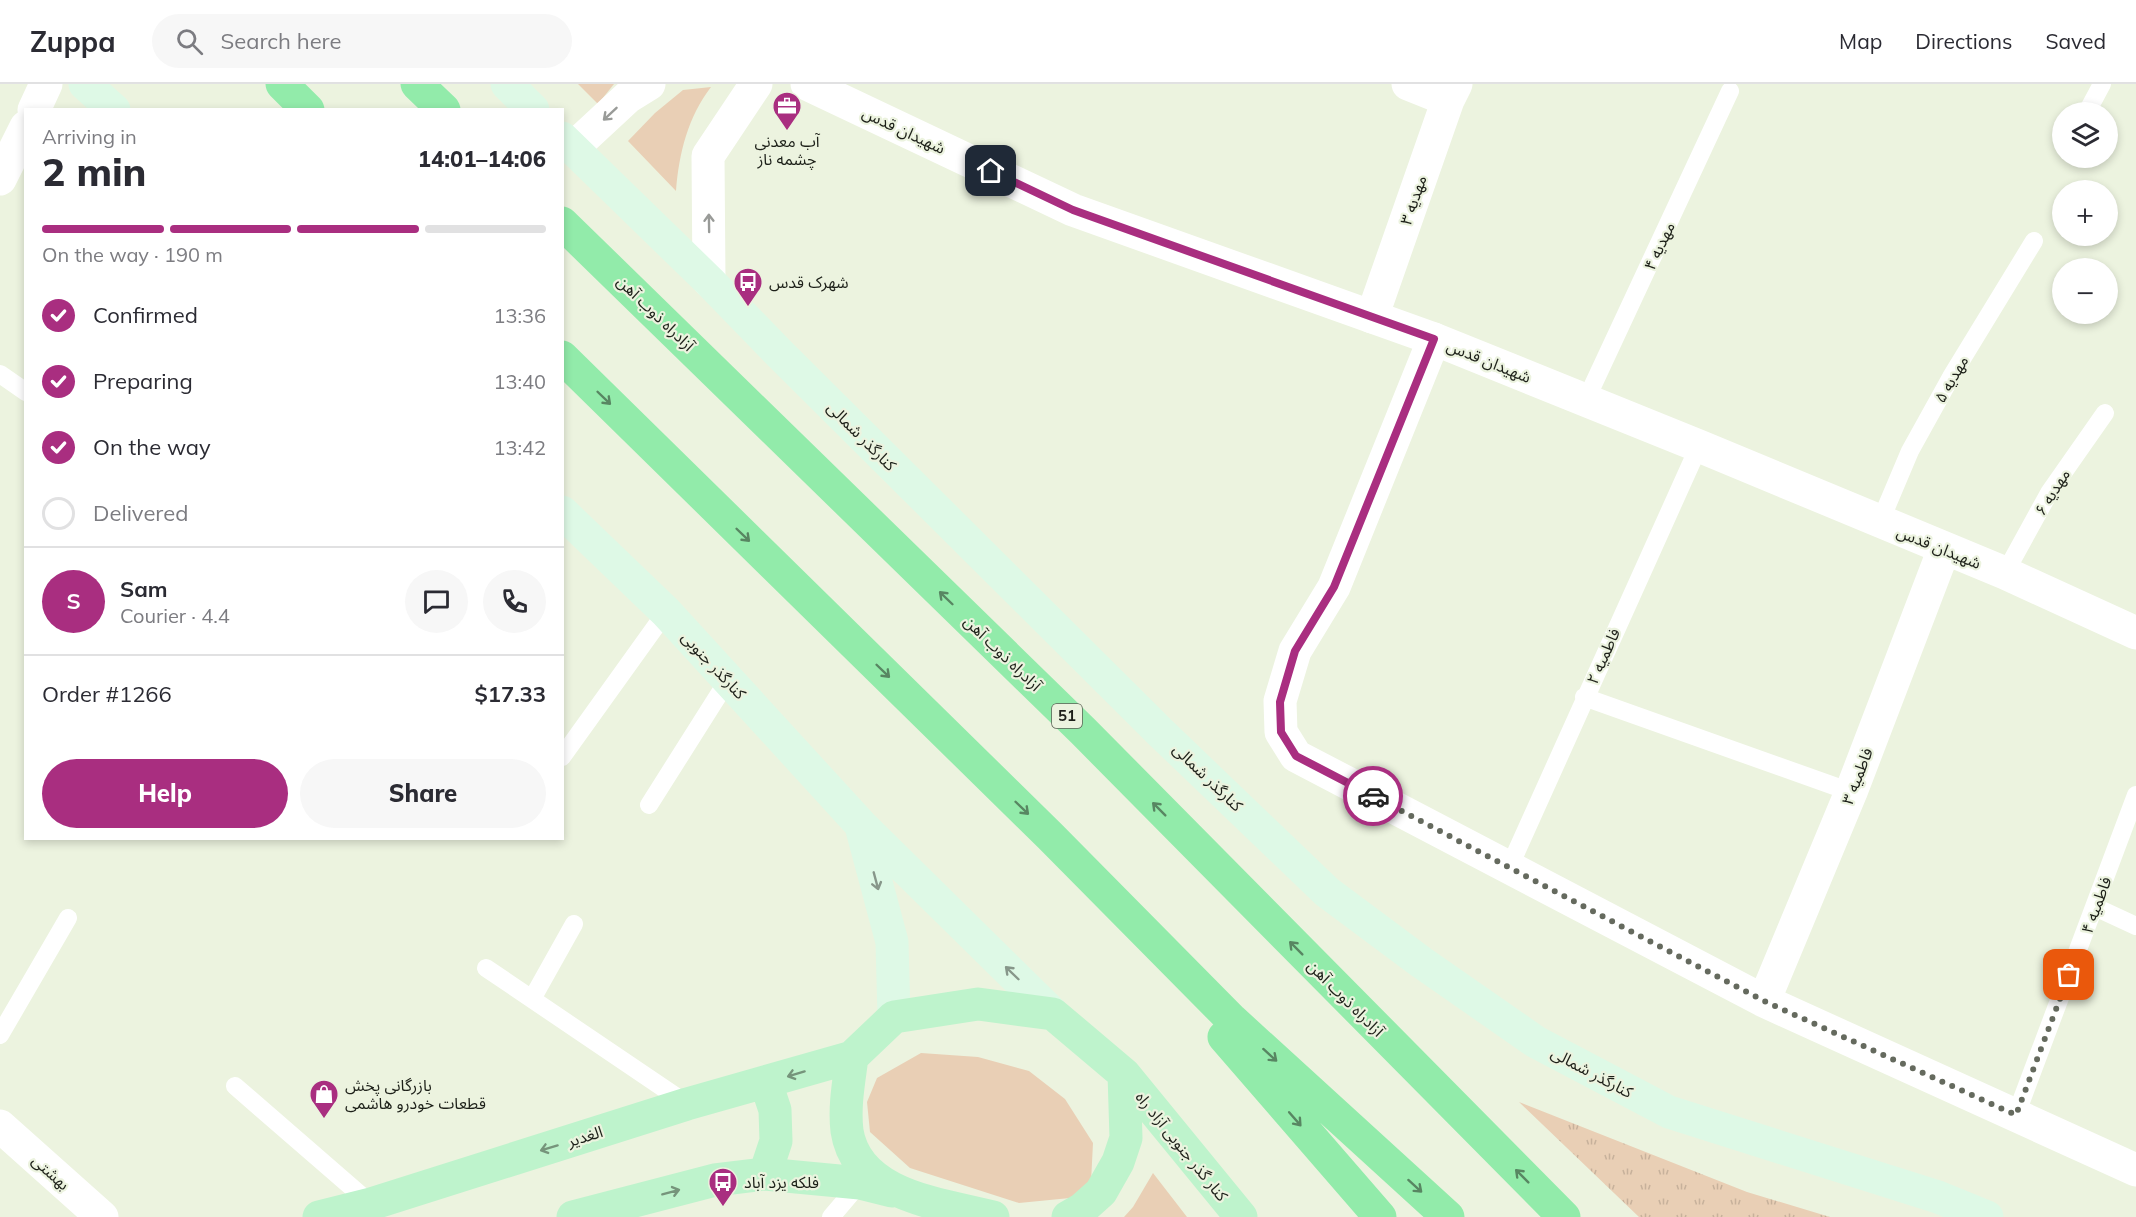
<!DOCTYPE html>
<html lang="en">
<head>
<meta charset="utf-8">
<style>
  :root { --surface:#fff; --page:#f7f7f7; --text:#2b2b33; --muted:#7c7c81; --line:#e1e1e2; --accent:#a92e80 }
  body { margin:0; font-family:Mulish,"Noto Sans Arabic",sans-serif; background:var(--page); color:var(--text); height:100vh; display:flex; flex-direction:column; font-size:22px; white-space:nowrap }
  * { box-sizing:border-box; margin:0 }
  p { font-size:20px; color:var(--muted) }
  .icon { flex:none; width:33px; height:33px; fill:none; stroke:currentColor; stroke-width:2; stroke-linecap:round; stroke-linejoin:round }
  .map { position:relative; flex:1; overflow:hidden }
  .drawer { position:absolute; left:24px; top:24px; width:540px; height:732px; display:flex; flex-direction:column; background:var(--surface); border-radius:0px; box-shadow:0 3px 9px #0003 }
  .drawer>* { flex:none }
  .buttons { position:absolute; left:2052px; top:18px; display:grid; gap:12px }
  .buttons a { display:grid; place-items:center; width:66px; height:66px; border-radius:50%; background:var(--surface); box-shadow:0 3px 9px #0003; font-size:30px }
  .pin { position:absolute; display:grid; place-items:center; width:51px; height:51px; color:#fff; margin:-26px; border-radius:12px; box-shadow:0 3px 9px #0006 }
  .courier { position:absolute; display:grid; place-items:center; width:60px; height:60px; margin:-30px; border:4px solid #a92e80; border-radius:50%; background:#fff; color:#222; box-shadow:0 2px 8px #0007 }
  .headline em { font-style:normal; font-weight:800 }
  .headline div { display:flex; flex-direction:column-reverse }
  .headline { display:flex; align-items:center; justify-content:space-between; height:102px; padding:0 18px }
  h1 { font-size:39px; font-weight:800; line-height:45px }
  .bar { display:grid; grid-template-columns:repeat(4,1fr); gap:9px 6px; align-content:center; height:72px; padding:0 18px }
  .bar i { height:8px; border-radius:4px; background:var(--line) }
  .bar .selected { background:var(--accent) }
  .bar p { grid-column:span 4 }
  .line { display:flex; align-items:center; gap:15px; padding:0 18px; border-top:2px solid var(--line) }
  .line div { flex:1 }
  .round { display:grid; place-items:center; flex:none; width:63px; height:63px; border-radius:32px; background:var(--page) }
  ol { padding:0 18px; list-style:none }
  li { display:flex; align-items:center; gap:18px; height:66px }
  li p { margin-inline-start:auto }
  li .icon { padding:6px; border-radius:50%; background:var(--accent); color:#fff; stroke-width:4 }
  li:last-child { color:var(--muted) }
  li i { width:33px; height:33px; border:3px solid var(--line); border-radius:50% }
  .primary-button { display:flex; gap:12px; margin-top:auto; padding:12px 18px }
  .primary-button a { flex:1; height:69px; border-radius:36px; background:var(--accent); color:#fff; font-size:24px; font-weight:800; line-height:69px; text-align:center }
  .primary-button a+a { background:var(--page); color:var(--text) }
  header { display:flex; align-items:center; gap:36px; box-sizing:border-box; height:84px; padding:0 30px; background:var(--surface); border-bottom:2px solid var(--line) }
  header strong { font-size:28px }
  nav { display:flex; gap:33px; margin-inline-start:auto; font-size:21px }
  .search { width:420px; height:54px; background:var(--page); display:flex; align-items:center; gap:15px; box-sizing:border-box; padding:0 21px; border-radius:33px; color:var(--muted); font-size:22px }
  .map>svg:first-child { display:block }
  .green { fill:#e9cfb5 }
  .park { fill:url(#park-tufts) }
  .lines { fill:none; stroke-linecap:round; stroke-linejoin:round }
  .service { stroke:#fff; stroke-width:18 }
  .minor { stroke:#fff; stroke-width:33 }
  .tertiary { stroke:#fff; stroke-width:33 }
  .secondary { stroke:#def9e6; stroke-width:33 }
  .primary { stroke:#bef3cc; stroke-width:33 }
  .motorway { stroke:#92ebaa; stroke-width:33 }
  .oneway { stroke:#999b98 }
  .oneway2 { stroke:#588662 }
  .oneway3 { stroke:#87978a }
  .oneway4 { stroke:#76947b }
  .done { stroke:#656a5e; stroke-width:6; stroke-dasharray:0 10.8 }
  .route { stroke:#a92e80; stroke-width:8 }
  .labels { text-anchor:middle; stroke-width:4.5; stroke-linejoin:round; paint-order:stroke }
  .shield { fill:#ecf3df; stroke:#5b5f54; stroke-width:1.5 }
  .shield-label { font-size:15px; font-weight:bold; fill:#1d2019 }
  .street-label { font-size:16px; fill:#1d2019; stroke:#ecf3df }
  .poi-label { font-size:16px; fill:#1d2019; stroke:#ecf3df; text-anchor:start }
</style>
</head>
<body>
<header>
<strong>Zuppa</strong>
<div class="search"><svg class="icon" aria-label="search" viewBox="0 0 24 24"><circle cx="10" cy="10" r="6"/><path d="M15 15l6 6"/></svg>Search here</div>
<nav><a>Map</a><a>Directions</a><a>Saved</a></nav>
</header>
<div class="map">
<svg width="2136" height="1133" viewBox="0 0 2136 1133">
  <defs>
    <pattern id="park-tufts" width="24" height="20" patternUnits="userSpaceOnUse" patternTransform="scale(1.5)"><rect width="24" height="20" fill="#e9cfb5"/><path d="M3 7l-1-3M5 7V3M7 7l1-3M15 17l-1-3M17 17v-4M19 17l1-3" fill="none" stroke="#c7b19b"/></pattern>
  </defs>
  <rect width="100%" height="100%" fill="#ecf3df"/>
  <path class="green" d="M 578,0 L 614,0 L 598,20 Z
    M 711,3 C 688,33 679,69 676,107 L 628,57 L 655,29 L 683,6 Z
    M 921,969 L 978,973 L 1029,987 L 1065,1015 L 1093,1059 L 1091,1098 L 1070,1114 L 1019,1119 L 910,1084 L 870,1048 L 867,1018 L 877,994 Z
    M 1153,1089 L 1187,1133 L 1124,1133 L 1133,1123 Z"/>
  <path class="park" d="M 1519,1018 L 1747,1108 L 1830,1133 L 1639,1133 Z"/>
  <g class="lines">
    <path class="service" d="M 2087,28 L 2102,0
      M 0,290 L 26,308
      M 1586,316 L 1730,7
      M 1880,438 L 1910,367 L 1951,293 L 2034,157
      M 2005,489 L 2049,409 L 2105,329
      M 1584,613 L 1851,708
      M 562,673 L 666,528
      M 649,721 L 728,596
      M 1509,784 L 1699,362
      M 2095,823 L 2136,842
      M 486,884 L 687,1020
      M 532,915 L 574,840
      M 0,951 L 68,834
      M 235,1002 L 371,1120
      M 2016,1031 L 2136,711
      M 831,1133 L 860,1099"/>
    <path class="minor" d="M 1408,0 L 1448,16
      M 34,26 L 46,0
      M 0,95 L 26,43
      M 1372,233 L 1448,16 L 1456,0
      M 1434,255 L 1334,503 L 1295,567 L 1280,617 L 1281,648 L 1296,672 L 1764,917 L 2136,1086
      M 1764,917 L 1851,708 L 1944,465
      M 0,1042 L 102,1133"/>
    <path class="tertiary" d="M 807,0 L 1073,126 L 1434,255 L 1699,362 L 2005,489 L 2136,549
      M 573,64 L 628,13 L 649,0
      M 709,197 L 708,72 L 756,0"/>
    <path class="secondary" d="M 85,0 L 114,26
      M 507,0 L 533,26
      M 562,54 L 709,197 L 778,268 L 1160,648 L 1327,808 L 1421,878 L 1536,958 L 1669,1028 L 1938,1113 L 1987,1133
      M 562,428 L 666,528 L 861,741 L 1053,930
      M 861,742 L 892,858 L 894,933"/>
    <path class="primary" d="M 765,1090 L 776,1057 L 775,1026 L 766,999
      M 319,1133 L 371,1120 L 687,1020 L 852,973
      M 573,1133 L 715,1096 L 765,1090 L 860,1099 L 892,1107
      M 993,1133 C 941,1120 857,1112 847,1047 C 844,1022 849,997 852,973 L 894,933 L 978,920 L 1053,930 L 1124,990 L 1241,1133
      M 1068,1133 L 1082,1125 L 1101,1108 L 1118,1078 L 1126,1054 L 1124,990"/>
    <path class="motorway" d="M 282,0 L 308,26
      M 417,0 L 444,26
      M 562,139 L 1083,647 L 1564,1133
      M 562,273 L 1050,752 L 1232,936 L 1448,1133
      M 1224,953 L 1380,1133"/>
  </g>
  <defs><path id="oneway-shaft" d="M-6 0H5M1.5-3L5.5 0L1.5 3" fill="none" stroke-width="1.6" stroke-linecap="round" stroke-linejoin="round" transform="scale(1.5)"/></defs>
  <g class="oneway">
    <use href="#oneway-shaft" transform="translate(610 30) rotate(137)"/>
    <use href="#oneway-shaft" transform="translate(709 139) rotate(-91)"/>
  </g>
  <g class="oneway2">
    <use href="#oneway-shaft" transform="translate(604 314) rotate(44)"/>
    <use href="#oneway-shaft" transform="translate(743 451) rotate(44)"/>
    <use href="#oneway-shaft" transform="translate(946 514) rotate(-136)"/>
    <use href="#oneway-shaft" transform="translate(883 587) rotate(44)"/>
    <use href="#oneway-shaft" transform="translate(1022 724) rotate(44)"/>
    <use href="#oneway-shaft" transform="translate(1159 725) rotate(-135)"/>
    <use href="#oneway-shaft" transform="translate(1296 864) rotate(-135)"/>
    <use href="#oneway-shaft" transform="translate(1270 971) rotate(42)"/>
    <use href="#oneway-shaft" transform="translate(1295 1035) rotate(49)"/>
    <use href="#oneway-shaft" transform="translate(1522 1092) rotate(-135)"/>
    <use href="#oneway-shaft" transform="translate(1415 1102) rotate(42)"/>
  </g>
  <g class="oneway3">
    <use href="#oneway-shaft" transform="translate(876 797) rotate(75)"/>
    <use href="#oneway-shaft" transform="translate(1012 889) rotate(-136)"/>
  </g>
  <g class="oneway4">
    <use href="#oneway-shaft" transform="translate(796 990) rotate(163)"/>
    <use href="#oneway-shaft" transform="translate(549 1064) rotate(163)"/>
    <use href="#oneway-shaft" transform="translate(671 1108) rotate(-15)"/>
  </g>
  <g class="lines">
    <path class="done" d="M 1373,712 L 1764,917 L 2016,1031 L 2069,891"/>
    <path class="route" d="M 991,87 L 1073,126 L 1434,255 L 1334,503 L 1295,567 L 1280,618 L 1281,648 L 1296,672 L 1373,712"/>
  </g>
  <defs>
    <g id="office-pin" transform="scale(1.5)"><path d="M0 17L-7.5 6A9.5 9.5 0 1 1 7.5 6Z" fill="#a92e80" stroke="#ecf3df"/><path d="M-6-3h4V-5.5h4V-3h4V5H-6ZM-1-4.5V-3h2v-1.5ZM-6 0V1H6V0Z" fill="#fff"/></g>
    <g id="bus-pin" transform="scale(1.5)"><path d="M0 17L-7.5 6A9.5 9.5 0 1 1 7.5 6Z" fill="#a92e80" stroke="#ecf3df"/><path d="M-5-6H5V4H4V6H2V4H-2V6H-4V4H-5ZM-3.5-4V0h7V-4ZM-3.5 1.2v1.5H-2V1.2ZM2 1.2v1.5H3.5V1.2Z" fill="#fff"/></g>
    <g id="shop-pin" transform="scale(1.5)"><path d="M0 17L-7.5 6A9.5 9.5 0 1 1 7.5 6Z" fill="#a92e80" stroke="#ecf3df"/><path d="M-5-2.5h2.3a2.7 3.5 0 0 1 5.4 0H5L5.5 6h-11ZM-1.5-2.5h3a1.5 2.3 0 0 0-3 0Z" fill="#fff"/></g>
  </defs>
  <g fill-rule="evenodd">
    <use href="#office-pin" x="787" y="22"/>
    <use href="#bus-pin" x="748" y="198"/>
    <use href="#shop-pin" x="324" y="1010"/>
    <use href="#bus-pin" x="723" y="1098"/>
  </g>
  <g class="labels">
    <rect class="shield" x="1052" y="620" width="30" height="24" rx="4.5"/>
    <g class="shield-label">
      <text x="1067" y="637">51</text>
    </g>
    <g class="street-label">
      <text transform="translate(904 46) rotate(25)" y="6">شهیدان قدس</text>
      <text transform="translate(1413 116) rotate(-71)" y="6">مهدیه ۳</text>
      <text transform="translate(1659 162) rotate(-65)" y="6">مهدیه ۴</text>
      <text transform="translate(656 229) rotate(44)" y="6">آزادراه ذوب آهن</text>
      <text transform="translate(1489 277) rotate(22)" y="6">شهیدان قدس</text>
      <text transform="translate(1951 295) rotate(-60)" y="6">مهدیه ۵</text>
      <text transform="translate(862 352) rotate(45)" y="6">کنارگذر شمالی</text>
      <text transform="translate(2052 408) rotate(-58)" y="6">مهدیه ۶</text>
      <text transform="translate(1939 463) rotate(22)" y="6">شهیدان قدس</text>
      <text transform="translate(1003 569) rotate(44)" y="6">آزادراه ذوب آهن</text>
      <text transform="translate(1603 572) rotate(-66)" y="6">فاطمیه ۲</text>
      <text transform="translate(714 581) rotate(47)" y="6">کنارگذر جنوبی</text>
      <text transform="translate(1857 692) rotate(-69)" y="6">فاطمیه ۳</text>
      <text transform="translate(1208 693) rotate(44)" y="6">کنارگذر شمالی</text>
      <text transform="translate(2096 821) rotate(-70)" y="6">فاطمیه ۴</text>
      <text transform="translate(1346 914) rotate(45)" y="6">آزادراه ذوب آهن</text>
      <text transform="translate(1592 988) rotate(28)" y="6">کنارگذر شمالی</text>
      <text transform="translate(585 1052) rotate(-17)" y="6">الغدیر</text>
      <text transform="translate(1182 1062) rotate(51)" y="6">کنار گذر جنوبی آزاد راه</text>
      <text transform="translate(51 1088) rotate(42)" y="6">بهشتی</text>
    </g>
    <g class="poi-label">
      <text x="787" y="63" text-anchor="middle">آب معدنی<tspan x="787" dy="18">چشمه ناز</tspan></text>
      <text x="769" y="204">شهرک قدس</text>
      <text x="345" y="1007">بازرگانی پخش<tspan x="345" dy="18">قطعات خودرو هاشمی</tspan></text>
      <text x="744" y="1104">فلکه یزد آباد</text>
    </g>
  </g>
</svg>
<div class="buttons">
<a><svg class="icon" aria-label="layers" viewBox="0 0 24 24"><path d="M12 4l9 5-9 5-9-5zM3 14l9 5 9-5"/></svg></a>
<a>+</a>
<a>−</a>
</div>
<div class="pin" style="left:2069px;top:891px;background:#ea580c"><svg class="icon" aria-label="bag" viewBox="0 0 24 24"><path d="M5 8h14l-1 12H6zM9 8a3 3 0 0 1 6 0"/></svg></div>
<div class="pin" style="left:991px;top:87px;background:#1f2937"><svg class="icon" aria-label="home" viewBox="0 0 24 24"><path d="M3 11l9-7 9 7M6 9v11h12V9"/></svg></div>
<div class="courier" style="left:1373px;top:712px"><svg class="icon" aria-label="car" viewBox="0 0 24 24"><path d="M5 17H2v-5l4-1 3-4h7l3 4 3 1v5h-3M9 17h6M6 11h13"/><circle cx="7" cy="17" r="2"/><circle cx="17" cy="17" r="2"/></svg></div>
<section class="drawer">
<div class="headline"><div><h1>2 min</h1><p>Arriving in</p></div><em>14:01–14:06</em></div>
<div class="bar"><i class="selected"></i><i class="selected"></i><i class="selected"></i><i></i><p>On the way · 190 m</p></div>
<ol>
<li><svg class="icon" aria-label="check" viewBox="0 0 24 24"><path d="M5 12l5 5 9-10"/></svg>Confirmed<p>13:36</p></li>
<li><svg class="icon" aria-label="check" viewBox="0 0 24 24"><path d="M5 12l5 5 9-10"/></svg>Preparing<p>13:40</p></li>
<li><svg class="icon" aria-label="check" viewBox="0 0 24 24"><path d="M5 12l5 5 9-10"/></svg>On the way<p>13:42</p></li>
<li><i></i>Delivered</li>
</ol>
<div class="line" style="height:108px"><b class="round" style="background:var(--accent);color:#fff">S</b><div><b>Sam</b><p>Courier · 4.4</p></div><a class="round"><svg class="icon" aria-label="chat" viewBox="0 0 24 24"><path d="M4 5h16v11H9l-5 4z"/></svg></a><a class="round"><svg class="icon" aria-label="phone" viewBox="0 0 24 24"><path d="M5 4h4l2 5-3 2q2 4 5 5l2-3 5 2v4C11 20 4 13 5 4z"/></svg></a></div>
<div class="line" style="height:78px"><div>Order #1266</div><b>$17.33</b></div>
<div class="primary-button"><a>Help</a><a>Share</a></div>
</section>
</div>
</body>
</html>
